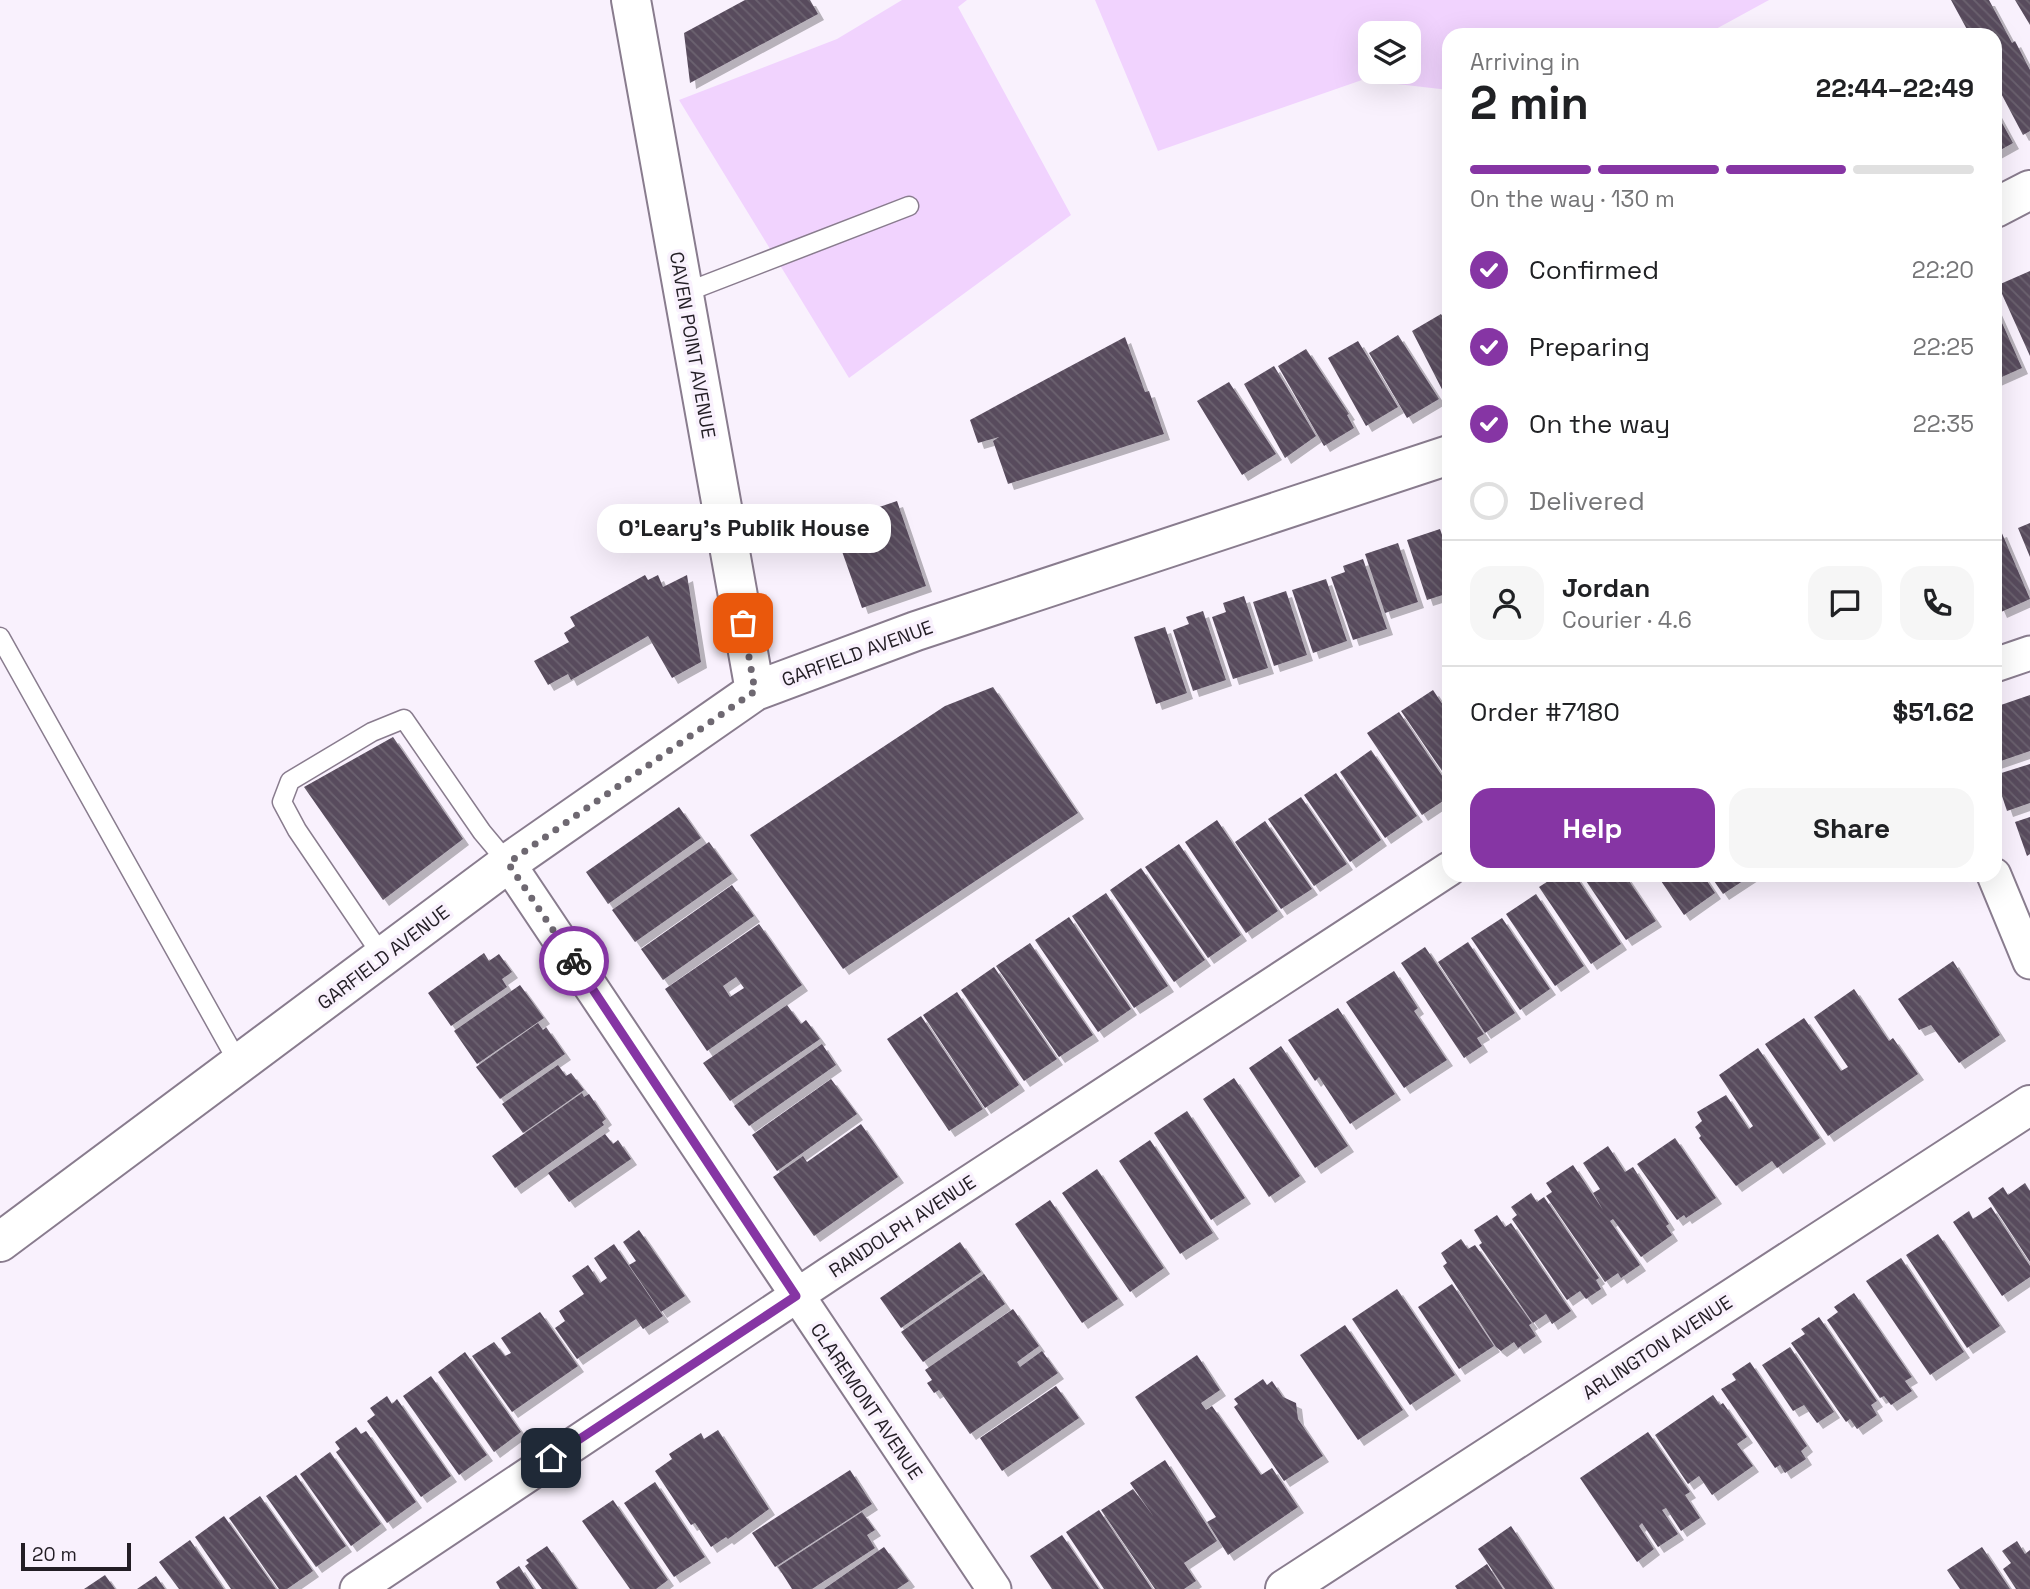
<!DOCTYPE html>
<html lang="en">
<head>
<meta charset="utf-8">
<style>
  :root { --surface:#fff; --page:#f6f6f6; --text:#202124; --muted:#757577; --line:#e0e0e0; --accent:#8635a4 }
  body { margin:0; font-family:"Space Grotesk",sans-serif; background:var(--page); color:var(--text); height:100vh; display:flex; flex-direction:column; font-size:26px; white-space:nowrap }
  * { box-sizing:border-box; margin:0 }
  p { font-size:23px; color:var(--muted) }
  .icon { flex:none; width:38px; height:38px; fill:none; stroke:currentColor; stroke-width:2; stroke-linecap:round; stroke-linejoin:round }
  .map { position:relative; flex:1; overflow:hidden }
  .side { position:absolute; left:1442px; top:28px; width:560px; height:854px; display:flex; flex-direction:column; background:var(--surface); border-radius:21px; box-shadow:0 7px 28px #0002 }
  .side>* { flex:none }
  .tools { position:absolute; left:1358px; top:21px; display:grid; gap:14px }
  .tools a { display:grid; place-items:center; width:63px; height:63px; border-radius:14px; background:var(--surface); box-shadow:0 7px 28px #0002; font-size:35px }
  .scale { position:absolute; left:21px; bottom:18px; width:110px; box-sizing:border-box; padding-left:7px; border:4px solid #231e25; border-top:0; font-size:19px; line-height:24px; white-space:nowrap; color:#231e25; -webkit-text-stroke:5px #f9f1fd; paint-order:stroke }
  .pin { position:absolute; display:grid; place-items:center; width:60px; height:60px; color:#fff; margin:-30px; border-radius:14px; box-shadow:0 4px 10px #0006 }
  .courier { position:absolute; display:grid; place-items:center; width:70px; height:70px; margin:-35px; border:5px solid #8635a4; border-radius:50%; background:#fff; color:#222; box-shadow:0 2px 9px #0007 }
  .bubble { position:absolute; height:49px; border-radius:21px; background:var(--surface); box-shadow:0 7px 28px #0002; font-size:23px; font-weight:700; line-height:49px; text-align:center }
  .overview em { font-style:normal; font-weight:700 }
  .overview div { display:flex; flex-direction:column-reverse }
  .overview { display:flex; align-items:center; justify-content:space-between; height:119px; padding:0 28px }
  h1 { font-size:46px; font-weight:700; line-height:52px }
  .bar { display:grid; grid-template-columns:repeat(4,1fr); gap:10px 7px; align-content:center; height:84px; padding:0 28px }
  .bar i { height:9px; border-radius:5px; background:var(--line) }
  .bar .active { background:var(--accent) }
  .bar p { grid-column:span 4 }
  .line { display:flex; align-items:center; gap:18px; padding:0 28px; border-top:2px solid var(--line) }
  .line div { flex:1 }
  .round { display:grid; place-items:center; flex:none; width:74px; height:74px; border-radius:21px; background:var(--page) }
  ol { padding:0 28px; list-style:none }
  li { display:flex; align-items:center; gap:21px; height:77px }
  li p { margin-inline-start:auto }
  li .icon { padding:7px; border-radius:50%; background:var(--accent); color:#fff; stroke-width:4 }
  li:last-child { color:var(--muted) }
  li i { width:38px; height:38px; border:4px solid var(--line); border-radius:50% }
  .primary-button { display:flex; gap:14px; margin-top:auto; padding:14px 28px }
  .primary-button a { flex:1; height:80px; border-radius:21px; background:var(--accent); color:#fff; font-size:28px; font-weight:700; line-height:80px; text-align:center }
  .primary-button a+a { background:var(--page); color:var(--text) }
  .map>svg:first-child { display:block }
  .green { fill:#f1d3fe; fill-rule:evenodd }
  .building { fill:url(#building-back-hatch); fill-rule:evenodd; filter:url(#shadow) }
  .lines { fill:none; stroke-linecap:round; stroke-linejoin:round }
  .lane-casing { stroke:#897c8e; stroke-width:21 }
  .street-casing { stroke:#897c8e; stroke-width:37 }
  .secondary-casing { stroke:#897c8e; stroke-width:42 }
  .lane { stroke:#fff; stroke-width:18 }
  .street { stroke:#fff; stroke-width:33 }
  .secondary { stroke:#fff; stroke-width:38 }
  .done { stroke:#6e6871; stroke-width:7; stroke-dasharray:0 12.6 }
  .route { stroke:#8635a4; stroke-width:9 }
  .labels { text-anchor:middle; stroke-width:7; stroke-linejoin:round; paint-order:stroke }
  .street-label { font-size:19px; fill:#231e25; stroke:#f9f1fd }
</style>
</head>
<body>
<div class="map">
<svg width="2030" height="1589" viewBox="0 0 2030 1589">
  <defs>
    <pattern id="building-back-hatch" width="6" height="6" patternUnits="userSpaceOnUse" patternTransform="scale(1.75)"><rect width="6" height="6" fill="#584c5d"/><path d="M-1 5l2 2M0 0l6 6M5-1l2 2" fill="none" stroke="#6c6270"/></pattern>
    <filter id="shadow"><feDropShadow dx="6" dy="6" stdDeviation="0" flood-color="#0004"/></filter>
  </defs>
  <rect width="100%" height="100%" fill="#f9f1fd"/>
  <path class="green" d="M 902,0 L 967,0 L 958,7 L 1071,215 L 849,378 L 679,100 L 837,39 Z
    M 1095,0 L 1769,0 L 1705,35 L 1449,35 L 1449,90 L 1362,80 L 1158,151 ZM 1370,33 L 1409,33 L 1409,72 L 1370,72 Z"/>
  <path class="building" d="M 745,0 L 810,0 L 818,14 L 690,83 L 684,33 Z
    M 1951,0 L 1989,0 L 2012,43 L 2015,41 L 2030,70 L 2030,131 L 2023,135 L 1995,82 L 1995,35 L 1970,35 Z
    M 2015,0 L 2030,0 L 2030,25 Z
    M 1995,110 L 2013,143 L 1995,153 Z
    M 2030,271 L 2030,356 L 1998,285 Z
    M 1995,307 L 2022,368 L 1995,380 Z
    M 1441,314 L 1449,327 L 1447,399 L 1412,331 Z
    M 1398,335 L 1439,399 L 1407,418 L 1369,353 Z
    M 1125,337 L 1145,392 L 1149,391 L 1164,434 L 1008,484 L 993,441 L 999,437 L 978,443 L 970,420 Z
    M 1358,341 L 1398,407 L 1366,426 L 1328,358 Z
    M 1306,349 L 1349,414 L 1347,415 L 1354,428 L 1324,446 L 1278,366 Z
    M 1274,366 L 1316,436 L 1285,458 L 1244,384 Z
    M 1229,382 L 1276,454 L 1242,475 L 1197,401 Z
    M 897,501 L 926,586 L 862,608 L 832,523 Z
    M 2030,523 L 2030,557 L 2018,528 Z
    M 1440,529 L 1449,555 L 1449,593 L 1427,600 L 1407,540 Z
    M 2001,531 L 2030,599 L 2001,612 L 1995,598 L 1995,533 Z
    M 1398,543 L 1418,602 L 1385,613 L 1365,554 Z
    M 1363,559 L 1387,629 L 1353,640 L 1331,577 L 1345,572 L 1343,566 Z
    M 645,575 L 648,580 L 658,575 L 663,587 L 687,575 L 701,662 L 672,678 L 648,636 L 571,680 L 568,674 L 548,685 L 534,661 L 569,642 L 564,633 L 575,626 L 570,617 Z
    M 1326,579 L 1347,641 L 1313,653 L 1292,590 Z
    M 1286,591 L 1307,655 L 1274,666 L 1253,602 Z
    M 1244,596 L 1268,668 L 1233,679 L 1212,617 L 1226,612 L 1223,603 Z
    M 1203,611 L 1226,680 L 1193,691 L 1173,630 L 1189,624 L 1186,617 Z
    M 1165,627 L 1187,693 L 1156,704 L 1134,637 Z
    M 993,687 L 1078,813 L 843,969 L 750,835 L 945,706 Z
    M 1433,690 L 1449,714 L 1449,781 L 1401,711 Z
    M 2030,695 L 2030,751 L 1995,763 L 1995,707 Z
    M 1399,712 L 1449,786 L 1449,797 L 1422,815 L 1367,733 Z
    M 393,737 L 463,839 L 383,900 L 304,787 Z
    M 1371,750 L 1417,816 L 1385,838 L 1340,772 Z
    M 2030,764 L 2030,803 L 2007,811 L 1995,775 Z
    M 1336,773 L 1381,840 L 1350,862 L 1304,795 Z
    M 1301,797 L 1347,864 L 1314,886 L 1268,819 Z
    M 679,807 L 701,838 L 608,904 L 586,872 Z
    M 2030,817 L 2030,854 L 2027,856 L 2015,822 Z
    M 1217,820 L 1278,911 L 1246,933 L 1185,842 Z
    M 1265,821 L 1312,889 L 1281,909 L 1235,842 Z
    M 709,842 L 732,874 L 635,942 L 612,910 Z
    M 1179,844 L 1241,935 L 1208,958 L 1145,867 Z
    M 1141,868 L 1205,960 L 1174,982 L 1110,890 Z
    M 1564,875 L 1575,875 L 1621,944 L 1591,964 L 1539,887 L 1556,876 L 1558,879 Z
    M 1582,875 L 1625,875 L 1656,921 L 1626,940 Z
    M 1657,875 L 1703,875 L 1715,893 L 1684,915 Z
    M 1710,875 L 1752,875 L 1723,894 Z
    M 732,885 L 754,916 L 663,980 L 641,949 Z
    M 1106,893 L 1168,986 L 1134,1008 L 1072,916 Z
    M 1536,894 L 1584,966 L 1555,986 L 1506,914 Z
    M 1069,917 L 1131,1009 L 1098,1032 L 1035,940 Z
    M 1502,918 L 1550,989 L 1520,1010 L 1471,938 Z
    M 759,924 L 802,985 L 707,1051 L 665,989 ZM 736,977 L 744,988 L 730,997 L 723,986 Z
    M 1468,942 L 1515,1013 L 1485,1033 L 1438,962 Z
    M 1030,943 L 1093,1035 L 1059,1057 L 996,966 Z
    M 1425,947 L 1484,1034 L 1477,1038 L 1482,1046 L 1464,1058 L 1401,963 Z
    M 484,953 L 489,961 L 499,954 L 512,972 L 502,979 L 507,987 L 451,1026 L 428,993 Z
    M 1953,961 L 2000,1035 L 1959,1063 L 1931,1025 L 1919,1030 L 1898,999 Z
    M 994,967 L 1057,1059 L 1024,1081 L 961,990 Z
    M 1394,971 L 1418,1008 L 1414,1011 L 1447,1060 L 1404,1088 L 1346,1002 Z
    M 520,985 L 544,1018 L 477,1064 L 454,1031 Z
    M 1854,989 L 1889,1041 L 1893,1038 L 1918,1074 L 1828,1136 L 1765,1044 L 1804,1018 L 1841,1071 L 1848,1067 L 1814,1017 Z
    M 957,992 L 1019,1085 L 985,1108 L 923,1015 Z
    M 787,1005 L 801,1024 L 806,1020 L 820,1039 L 730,1101 L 703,1063 Z
    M 1338,1008 L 1395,1094 L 1350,1124 L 1319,1077 L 1315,1081 L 1288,1040 Z
    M 921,1016 L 983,1109 L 949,1131 L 887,1039 Z
    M 538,1023 L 543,1030 L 546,1027 L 565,1054 L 500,1099 L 476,1067 Z
    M 822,1044 L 836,1065 L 749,1126 L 734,1106 Z
    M 1281,1046 L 1348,1146 L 1315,1168 L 1249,1068 Z
    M 1758,1048 L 1820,1138 L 1777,1168 L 1772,1161 L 1736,1186 L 1699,1138 L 1701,1136 L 1695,1127 L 1702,1121 L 1697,1112 L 1726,1095 L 1749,1129 L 1753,1126 L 1719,1075 Z
    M 558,1065 L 566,1076 L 571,1073 L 584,1090 L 523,1133 L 502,1104 Z
    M 1234,1078 L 1300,1176 L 1269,1197 L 1203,1099 Z
    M 831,1079 L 857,1114 L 777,1171 L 752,1135 Z
    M 582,1093 L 584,1097 L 589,1094 L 606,1119 L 602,1122 L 604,1125 L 515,1188 L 492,1156 Z
    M 1187,1111 L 1245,1198 L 1211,1220 L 1154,1133 Z
    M 861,1124 L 898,1177 L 814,1236 L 773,1177 L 803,1156 L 807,1162 Z
    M 605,1134 L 613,1144 L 618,1140 L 631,1159 L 569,1202 L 548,1173 Z
    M 1675,1138 L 1716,1198 L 1686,1218 L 1684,1215 L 1677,1220 L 1637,1164 Z
    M 1150,1140 L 1213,1233 L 1180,1254 L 1119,1161 Z
    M 1608,1146 L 1625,1172 L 1633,1167 L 1669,1224 L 1666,1226 L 1672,1235 L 1641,1257 L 1613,1219 L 1610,1221 L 1640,1265 L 1621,1278 L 1618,1273 L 1605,1282 L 1546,1196 L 1552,1192 L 1546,1183 L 1573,1165 L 1603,1210 L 1593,1193 L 1600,1189 L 1583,1163 Z
    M 1097,1169 L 1164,1268 L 1130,1292 L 1062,1193 Z
    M 2025,1183 L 2030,1191 L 2030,1262 L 1988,1198 L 2003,1187 L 2008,1195 Z
    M 1531,1193 L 1537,1202 L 1544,1197 L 1599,1278 L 1596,1280 L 1601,1289 L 1586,1299 L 1580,1291 L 1567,1300 L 1512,1219 L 1517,1215 L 1511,1207 Z
    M 1050,1200 L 1118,1299 L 1082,1323 L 1015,1224 Z
    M 1991,1207 L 2030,1266 L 2030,1277 L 2002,1296 L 1953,1222 L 1969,1211 L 1973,1219 Z
    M 1497,1215 L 1505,1227 L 1511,1223 L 1571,1311 L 1552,1324 L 1546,1314 L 1533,1323 L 1479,1245 L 1482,1243 L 1474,1230 Z
    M 639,1230 L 685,1296 L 661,1312 L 629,1265 L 636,1261 L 623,1242 Z
    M 1938,1234 L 2000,1326 L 1967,1348 L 1906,1255 Z
    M 1461,1239 L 1468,1249 L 1475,1245 L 1532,1323 L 1529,1325 L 1536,1336 L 1518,1348 L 1514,1342 L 1501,1351 L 1496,1347 L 1443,1266 L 1447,1263 L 1441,1253 Z
    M 960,1242 L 981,1272 L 901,1328 L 880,1298 Z
    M 614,1244 L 663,1316 L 643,1329 L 636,1319 L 577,1359 L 555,1328 L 565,1321 L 559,1311 L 584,1294 L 572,1276 L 588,1265 L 600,1283 L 607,1278 L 594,1258 Z
    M 1901,1258 L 1964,1352 L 1930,1375 L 1866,1281 Z
    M 984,1274 L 1005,1304 L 923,1362 L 901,1332 Z
    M 1452,1284 L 1494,1346 L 1459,1369 L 1418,1307 Z
    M 1397,1289 L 1455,1375 L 1410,1405 L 1352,1319 Z
    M 1854,1293 L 1912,1377 L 1905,1381 L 1912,1391 L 1891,1405 L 1884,1396 L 1880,1398 L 1827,1320 L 1838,1312 L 1834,1307 Z
    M 1013,1309 L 1039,1346 L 1017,1362 L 1020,1367 L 1042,1351 L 1058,1373 L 970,1434 L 939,1390 L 934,1393 L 927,1383 L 932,1380 L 925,1370 Z
    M 540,1312 L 578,1366 L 512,1412 L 472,1356 L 494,1342 L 505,1356 L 511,1353 L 501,1338 Z
    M 1819,1317 L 1877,1401 L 1871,1405 L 1877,1415 L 1857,1429 L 1850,1419 L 1846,1422 L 1791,1343 L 1805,1334 L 1801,1329 Z
    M 1345,1325 L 1403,1410 L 1358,1440 L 1300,1355 Z
    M 1790,1347 L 1834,1412 L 1817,1423 L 1804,1405 L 1793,1411 L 1762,1365 Z
    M 465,1352 L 521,1432 L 494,1452 L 438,1372 Z
    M 1197,1355 L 1220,1390 L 1201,1403 L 1206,1410 L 1212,1406 L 1261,1475 L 1272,1468 L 1298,1507 L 1228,1555 L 1207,1522 L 1216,1517 L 1135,1397 Z
    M 1750,1362 L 1807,1446 L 1801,1451 L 1806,1459 L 1785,1473 L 1780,1465 L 1775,1468 L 1721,1389 L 1736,1380 L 1732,1374 Z
    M 431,1376 L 487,1455 L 459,1475 L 403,1396 Z
    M 1263,1379 L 1267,1385 L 1272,1381 L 1283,1397 L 1296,1403 L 1298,1419 L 1323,1456 L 1284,1481 L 1234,1407 L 1238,1404 L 1234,1399 Z
    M 1056,1386 L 1079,1418 L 1002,1471 L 980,1438 Z
    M 1713,1395 L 1720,1405 L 1723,1403 L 1747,1437 L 1737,1444 L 1753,1466 L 1712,1495 L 1699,1476 L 1688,1484 L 1655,1435 Z
    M 387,1396 L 392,1404 L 397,1399 L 451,1476 L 421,1497 L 367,1421 L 375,1415 L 370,1408 Z
    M 356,1427 L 361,1434 L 366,1431 L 416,1502 L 387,1523 L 336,1452 L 340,1449 L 335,1442 Z
    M 718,1430 L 769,1509 L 728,1539 L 726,1537 L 711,1547 L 695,1523 L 691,1525 L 655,1471 L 672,1459 L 669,1454 L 701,1433 L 704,1439 Z
    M 1648,1432 L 1690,1492 L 1685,1495 L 1700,1518 L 1681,1531 L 1666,1508 L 1662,1510 L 1678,1534 L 1658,1547 L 1642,1523 L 1639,1526 L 1654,1549 L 1637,1562 L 1580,1478 Z
    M 330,1452 L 381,1524 L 351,1546 L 300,1474 Z
    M 1165,1460 L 1217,1541 L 1184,1563 L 1196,1581 L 1184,1589 L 1155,1589 L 1101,1510 L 1133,1489 L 1154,1517 L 1130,1483 Z
    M 850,1470 L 872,1504 L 775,1567 L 752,1533 Z
    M 296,1475 L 346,1546 L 316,1567 L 266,1496 Z
    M 655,1482 L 705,1557 L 674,1577 L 624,1503 Z
    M 260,1496 L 313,1571 L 287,1589 L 279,1589 L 229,1518 Z
    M 613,1500 L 668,1580 L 656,1589 L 630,1589 L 582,1521 Z
    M 1099,1510 L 1152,1589 L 1104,1589 L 1066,1532 Z
    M 862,1512 L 875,1530 L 867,1535 L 875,1548 L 812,1589 L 792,1589 L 778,1567 Z
    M 224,1516 L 276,1589 L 231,1589 L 195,1537 Z
    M 1511,1526 L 1553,1589 L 1505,1589 L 1478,1549 Z
    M 1062,1535 L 1099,1589 L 1052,1589 L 1030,1556 Z
    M 190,1540 L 224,1589 L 179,1589 L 159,1562 Z
    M 2017,1541 L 2025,1554 L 2030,1550 L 2030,1589 L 2016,1589 L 2003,1569 L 2011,1563 L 2002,1551 Z
    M 547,1546 L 577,1589 L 542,1589 L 525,1566 L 529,1563 L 526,1560 Z
    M 884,1547 L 909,1581 L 897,1589 L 824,1589 Z
    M 1982,1547 L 2010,1589 L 1960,1589 L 1947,1570 Z
    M 1487,1564 L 1503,1589 L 1457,1589 L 1455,1586 Z
    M 519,1566 L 534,1589 L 500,1589 L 496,1582 Z
    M 105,1575 L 115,1589 L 84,1589 Z
    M 156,1576 L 165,1589 L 137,1589 Z"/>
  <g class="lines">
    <g class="lane-casing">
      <path id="lane" d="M 684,293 L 909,206
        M 0,637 L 239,1064
        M 383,957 L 297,830 L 282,802 L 290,781 L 372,732 L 404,719 L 482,832 L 508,863"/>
    </g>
    <g class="street-casing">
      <path id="street" d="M 1995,665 L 2030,653
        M 508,863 L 994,1589
        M 1994,875 L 2030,962
        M 357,1589 L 829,1274 L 1449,869"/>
    </g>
    <g class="secondary-casing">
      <path id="secondary" d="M 631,0 L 755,691
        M 1995,208 L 2030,190
        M 0,1242 L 508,863 L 755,691 L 916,631 L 1449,455
        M 1285,1589 L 2030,1105"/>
    </g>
    <use href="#lane" class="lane"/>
    <use href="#street" class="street"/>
    <use href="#secondary" class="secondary"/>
  </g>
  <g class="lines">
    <path class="done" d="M 574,961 L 508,863 L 755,691 L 743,623"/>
    <path class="route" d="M 551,1458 L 796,1296 L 574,961"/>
  </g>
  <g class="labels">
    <g class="street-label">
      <text transform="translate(693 345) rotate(80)" y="7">CAVEN POINT AVENUE</text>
      <text transform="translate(857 653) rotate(-20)" y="7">GARFIELD AVENUE</text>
      <text transform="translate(383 957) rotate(-37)" y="7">GARFIELD AVENUE</text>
      <text transform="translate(902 1226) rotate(-33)" y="7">RANDOLPH AVENUE</text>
      <text transform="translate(1657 1347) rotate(-33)" y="7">ARLINGTON AVENUE</text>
      <text transform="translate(867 1401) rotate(56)" y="7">CLAREMONT AVENUE</text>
    </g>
  </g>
</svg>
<div class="tools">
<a><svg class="icon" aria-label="layers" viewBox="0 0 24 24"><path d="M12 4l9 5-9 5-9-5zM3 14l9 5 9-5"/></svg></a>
</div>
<div class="scale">20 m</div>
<div class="pin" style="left:743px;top:623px;background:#ea580c"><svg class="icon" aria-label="bag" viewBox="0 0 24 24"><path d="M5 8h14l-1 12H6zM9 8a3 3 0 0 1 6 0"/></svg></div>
<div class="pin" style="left:551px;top:1458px;background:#1f2937"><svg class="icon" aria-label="home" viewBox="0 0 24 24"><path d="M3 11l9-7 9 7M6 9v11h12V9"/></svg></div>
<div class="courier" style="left:574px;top:961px"><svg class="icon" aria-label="bike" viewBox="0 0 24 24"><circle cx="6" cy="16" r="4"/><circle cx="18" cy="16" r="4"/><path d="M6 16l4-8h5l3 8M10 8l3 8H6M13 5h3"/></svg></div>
<div class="bubble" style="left:597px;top:504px;width:294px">O'Leary's Publik House</div>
<section class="side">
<div class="overview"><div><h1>2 min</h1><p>Arriving in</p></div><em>22:44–22:49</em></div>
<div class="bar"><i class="active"></i><i class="active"></i><i class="active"></i><i></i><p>On the way · 130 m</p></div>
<ol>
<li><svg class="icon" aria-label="check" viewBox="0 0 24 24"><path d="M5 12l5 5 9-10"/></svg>Confirmed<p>22:20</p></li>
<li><svg class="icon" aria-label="check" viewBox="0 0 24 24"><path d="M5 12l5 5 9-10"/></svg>Preparing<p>22:25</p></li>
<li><svg class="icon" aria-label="check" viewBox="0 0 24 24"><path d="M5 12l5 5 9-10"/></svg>On the way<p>22:35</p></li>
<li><i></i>Delivered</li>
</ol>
<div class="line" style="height:126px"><a class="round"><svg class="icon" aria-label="person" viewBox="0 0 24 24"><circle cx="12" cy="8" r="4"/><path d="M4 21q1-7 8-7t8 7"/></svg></a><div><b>Jordan</b><p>Courier · 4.6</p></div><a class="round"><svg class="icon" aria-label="chat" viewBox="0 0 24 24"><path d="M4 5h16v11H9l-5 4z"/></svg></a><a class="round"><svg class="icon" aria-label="phone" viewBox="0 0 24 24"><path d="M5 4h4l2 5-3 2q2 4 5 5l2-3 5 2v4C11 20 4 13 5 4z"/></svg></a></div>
<div class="line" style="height:91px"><div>Order #7180</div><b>$51.62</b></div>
<div class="primary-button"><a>Help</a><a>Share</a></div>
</section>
</div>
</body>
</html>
